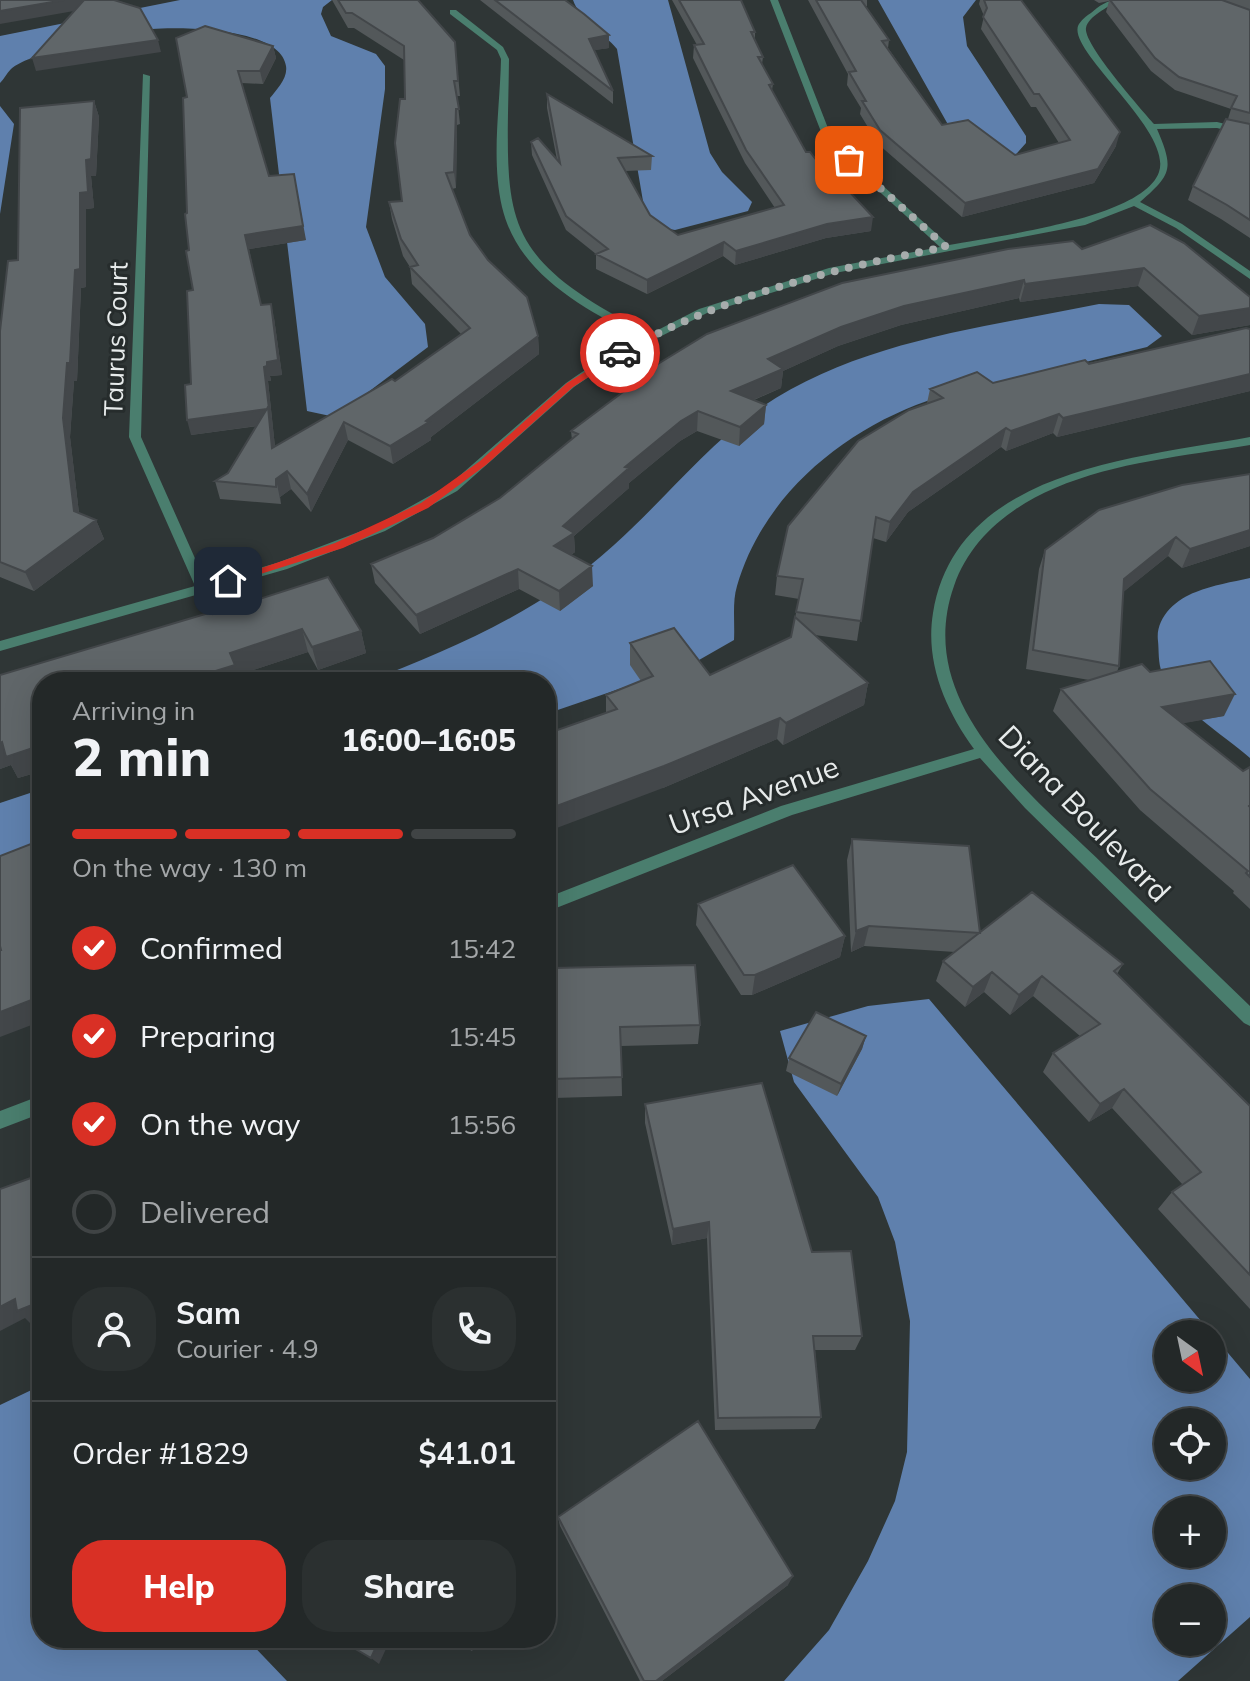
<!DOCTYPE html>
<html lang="en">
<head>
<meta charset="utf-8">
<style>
  :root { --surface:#232828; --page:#2b3030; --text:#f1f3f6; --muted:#a3a6a8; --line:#404445; --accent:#d93025 }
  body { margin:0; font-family:Mulish,sans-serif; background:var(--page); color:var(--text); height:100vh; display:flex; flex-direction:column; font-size:30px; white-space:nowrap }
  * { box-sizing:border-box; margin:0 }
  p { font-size:26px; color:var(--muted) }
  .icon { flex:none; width:44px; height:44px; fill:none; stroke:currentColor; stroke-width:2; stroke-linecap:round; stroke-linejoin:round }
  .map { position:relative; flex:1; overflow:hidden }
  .details { position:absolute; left:32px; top:672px; width:524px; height:976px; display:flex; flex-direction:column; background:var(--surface); border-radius:32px; box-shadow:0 8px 32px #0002,0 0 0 2px var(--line) }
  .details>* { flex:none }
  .needle { width:52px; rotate:147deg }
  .controls { position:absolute; left:1154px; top:1320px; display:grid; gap:16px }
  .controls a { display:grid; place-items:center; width:72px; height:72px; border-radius:50%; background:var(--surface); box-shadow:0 8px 32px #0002,0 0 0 2px var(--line); font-size:40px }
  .pin { position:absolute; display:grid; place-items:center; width:68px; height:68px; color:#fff; margin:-34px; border-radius:16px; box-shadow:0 4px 12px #0006 }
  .courier { position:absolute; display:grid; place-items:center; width:80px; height:80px; margin:-40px; border:6px solid #d93025; border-radius:50%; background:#fff; color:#222; box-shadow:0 2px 10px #0007 }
  .summary em { font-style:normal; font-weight:800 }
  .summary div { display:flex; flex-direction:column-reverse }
  .summary { display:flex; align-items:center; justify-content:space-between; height:136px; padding:0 40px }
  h1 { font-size:52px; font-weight:800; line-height:60px }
  .bar { display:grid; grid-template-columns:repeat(4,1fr); gap:12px 8px; align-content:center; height:96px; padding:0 40px }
  .bar i { height:10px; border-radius:6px; background:var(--line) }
  .bar .on { background:var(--accent) }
  .bar p { grid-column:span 4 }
  .line { display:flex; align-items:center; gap:20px; padding:0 40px; border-top:2px solid var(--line) }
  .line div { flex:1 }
  .round { display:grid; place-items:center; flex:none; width:84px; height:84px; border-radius:32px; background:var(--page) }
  ol { padding:0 40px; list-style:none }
  li { display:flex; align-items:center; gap:24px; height:88px }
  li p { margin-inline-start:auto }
  li .icon { padding:8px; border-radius:50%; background:var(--accent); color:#fff; stroke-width:4 }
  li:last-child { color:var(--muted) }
  li i { width:44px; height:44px; border:4px solid var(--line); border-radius:50% }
  .cta { display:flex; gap:16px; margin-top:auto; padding:16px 40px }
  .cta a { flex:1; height:92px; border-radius:32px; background:var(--accent); color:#fff; font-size:32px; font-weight:800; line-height:92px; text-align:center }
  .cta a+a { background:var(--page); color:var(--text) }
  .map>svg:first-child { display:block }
  .water { fill:#5f80ad; fill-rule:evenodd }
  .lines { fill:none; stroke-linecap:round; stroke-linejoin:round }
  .street { fill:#4a7e6e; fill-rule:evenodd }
  .wall { fill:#53585a }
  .shaded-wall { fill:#43474a }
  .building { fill:#606669; stroke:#43474a; stroke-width:2 }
  .route { fill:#d93025 }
  .done { stroke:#a7acac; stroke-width:8; stroke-dasharray:0 14.4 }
  .labels { text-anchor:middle; stroke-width:6; stroke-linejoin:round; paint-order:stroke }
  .far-street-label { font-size:26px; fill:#e7ebeb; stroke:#262c2c }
  .street-label { font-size:30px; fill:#e7ebeb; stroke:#262c2c }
</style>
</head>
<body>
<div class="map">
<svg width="1250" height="1681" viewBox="0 0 1250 1681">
  <rect width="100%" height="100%" fill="#2f3636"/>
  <path class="water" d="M 180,0 L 332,0 L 323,7 L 321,14 L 331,36 L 376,54 L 385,66 L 385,89 L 366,227 L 385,277 L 425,324 L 428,347 L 335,417 L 307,411 L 270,98 C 277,89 288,78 286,66 C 280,27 180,27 152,29 C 125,31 30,52 11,69 C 7,73 4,79 0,83 L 0,36 Z
    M 573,0 L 668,0 L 710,153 L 722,172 L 752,202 L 748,211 L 675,230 L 659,227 L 644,207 L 617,49 C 603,32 580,20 573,0 Z
    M 878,0 L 976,0 L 963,17 L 967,46 L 1026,136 L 1026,143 L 1010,161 L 955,137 Z
    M 0,106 L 14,124 L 0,214 Z
    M 1099,304 L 1129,305 L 1162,336 L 1147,347 C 1098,359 1048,371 999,383 C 975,389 950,393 927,401 C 842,431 763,496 737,586 C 732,602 735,623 734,640 L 692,664 L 546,714 L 546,682 L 367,682 C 455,648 543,610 614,545 C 662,502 703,450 755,412 C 854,341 983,328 1099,304 Z
    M 1250,578 L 1250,758 C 1221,733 1178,708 1162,672 C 1158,664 1159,650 1158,641 C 1155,618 1176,599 1196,592 C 1213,585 1232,582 1250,578 Z
    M 42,789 L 42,889 L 0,903 L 0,803 Z
    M 929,999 L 1212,1334 L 1168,1334 L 1168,1378 L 1212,1378 L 1212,1334 L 1250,1379 L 1250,1617 L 1178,1681 L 784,1681 L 829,1630 L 868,1561 L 895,1501 L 907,1452 L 910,1321 L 895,1242 L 878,1197 L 794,1082 L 780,1031 L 868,1006 ZM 1168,1422 L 1212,1422 L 1212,1466 L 1168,1466 ZM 1168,1510 L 1212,1510 L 1212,1554 L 1168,1554 ZM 1168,1598 L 1212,1598 L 1212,1642 L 1168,1642 Z
    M 42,1385 L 42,1638 L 246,1638 L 287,1681 L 0,1681 L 0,1405 Z"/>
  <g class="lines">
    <path class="street" d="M 770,0 L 778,0 L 833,141 L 949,245 C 994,236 1143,219 1159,172 C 1173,131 1069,53 1078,26 C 1080,21 1087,15 1091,13 C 1099,6 1107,0 1118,0 C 1108,8 1088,16 1086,28 C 1083,44 1142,110 1154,124 L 1217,122 L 1250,130 L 1250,136 L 1217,128 L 1157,129 C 1174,169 1172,174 1140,202 L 1182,224 L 1250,271 L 1250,279 L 1176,228 L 1134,206 L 1085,225 L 835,273 L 707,313 L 612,361 L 574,387 L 457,491 L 385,531 L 287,569 L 0,651 L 0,641 L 195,586 L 129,437 L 143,74 L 150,76 L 141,437 L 206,583 L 277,563 L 377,525 L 449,485 L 566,383 L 604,357 L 641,338 C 585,309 518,275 502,207 C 491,159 500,107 501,59 L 497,50 L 450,14 L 450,10 L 456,10 L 503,47 L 509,59 C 507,220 493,254 650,334 L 699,309 L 829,268 L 940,247 L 825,142 Z
      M 1250,437 L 1250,445 C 1185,456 1116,462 1055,488 C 1010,507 970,539 954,586 C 912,705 1032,794 1106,867 C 1154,913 1202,960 1250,1006 L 1250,1026 L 1244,1023 L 1025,808 L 980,758 L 792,815 L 546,912 L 546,898 L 781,806 L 974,749 C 945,709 925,662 933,613 C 956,469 1137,458 1250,437 Z
      M 42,1095 L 42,1113 L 0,1129 L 0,1111 Z"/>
  </g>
  <path class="wall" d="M 332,0 L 418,0 L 455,42 L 460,96 L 457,96 L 460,124 L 457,125 L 456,188 L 452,189 L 470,235 L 538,336 L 539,354 L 431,437 L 431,440 L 393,464 L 348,440 L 311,512 L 291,489 L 280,497 L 281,504 L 220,499 L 215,481 L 228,473 L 257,426 L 191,435 L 193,290 L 187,213 L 187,97 L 273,46 L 276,58 L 263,84 L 242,83 L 269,176 L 306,240 L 249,249 L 261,305 L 274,318 L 282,375 L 270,376 L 271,381 L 268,381 L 275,447 L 395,381 L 461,334 L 412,284 L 410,267 L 403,256 L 392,219 L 389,202 L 402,201 L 405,99 L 404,60 L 354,28 L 348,28 Z
    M 480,0 L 565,0 L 609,35 L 609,48 L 594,50 L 613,91 L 613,104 Z
    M 672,0 L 741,0 L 755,32 L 755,40 L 763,57 L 762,64 L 773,84 L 772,90 L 806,152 L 871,231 L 826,238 L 735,265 L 723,256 L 647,294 L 596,269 L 596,254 L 566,230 L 532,155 L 531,142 L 557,160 L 547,108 L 547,94 L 652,156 L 651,170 L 625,171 L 650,215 L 678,235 L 775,208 L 745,163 L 693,58 L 694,45 L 697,45 Z
    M 808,0 L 867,0 L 867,6 L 865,6 L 889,40 L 888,48 L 942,125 L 1015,155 L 1059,143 L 1036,107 L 1031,107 L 981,29 L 984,16 L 979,4 L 980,0 L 1021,0 L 1116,146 L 1094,183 L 962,217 L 878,144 L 860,114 L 861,108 L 847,85 L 848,74 Z
    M 1094,0 L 1250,0 L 1250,238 L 1221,219 L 1188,200 L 1193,186 L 1228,119 L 1231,109 L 1175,90 L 1151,71 L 1106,12 L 1109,1 L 1099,3 Z
    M 94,101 L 99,117 L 96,176 L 91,176 L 94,208 L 86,209 L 86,287 L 81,288 L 77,381 L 74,381 L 70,437 L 79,513 L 96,520 L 104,539 L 34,591 L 0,577 L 0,331 L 18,260 Z
    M 1082,249 L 1250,297 L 1250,325 L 1192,335 L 1138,286 L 1020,302 L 1019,298 L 901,325 L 838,346 L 783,371 L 781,388 L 754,400 L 766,405 L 764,424 L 739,446 L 697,431 L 680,441 L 629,483 L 629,488 L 574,536 L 575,552 L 571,555 L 593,586 L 560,611 L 519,589 L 420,634 L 375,583 L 371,564 L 433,538 L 500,498 L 572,440 L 571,431 L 630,387 L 630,381 Z
    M 1250,329 L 1250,391 L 1057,437 L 1053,433 L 1006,451 L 1001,447 L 908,512 L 886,542 L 873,538 L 857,641 L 815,635 L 868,683 L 864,705 L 783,745 L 777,739 L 663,788 L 606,712 L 606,695 L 641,681 L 630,665 L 630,643 L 710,675 L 791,637 L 799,599 L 775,595 L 777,576 L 927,403 L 930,389 L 993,383 Z
    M 1250,474 L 1250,546 L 1182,568 L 1168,556 L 1123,592 L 1119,666 L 1117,672 L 1150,672 L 1224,716 L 1182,723 L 1243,771 L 1250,767 L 1250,909 L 1233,893 L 1234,891 L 1140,810 L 1053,711 L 1061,689 L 1089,680 L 1026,669 L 1039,569 L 1045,550 Z
    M 328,577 L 361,631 L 366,653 L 318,670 L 308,652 L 238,675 L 241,682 L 42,682 L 42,771 L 18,778 L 11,765 L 0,769 L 0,675 L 212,612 L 213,614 Z
    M 852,839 L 980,933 L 1123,964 L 1117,974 L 1250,1106 L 1250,1309 L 1158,1209 L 1172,1192 L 1183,1185 L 1112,1108 L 1089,1122 L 1043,1072 L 1053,1053 L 1080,1036 L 1033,996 L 1010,1015 L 984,992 L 965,1007 L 936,981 L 943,961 L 955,952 L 864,946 L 851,952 L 847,860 Z
    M 698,904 L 845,936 L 840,957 L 752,995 L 741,995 L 696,925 Z
    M 553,968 L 700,1025 L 698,1044 L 621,1046 L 622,1096 L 554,1098 L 552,1079 Z
    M 866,1036 L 862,1049 L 837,1096 L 786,1071 L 789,1058 Z
    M 645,1104 L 812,1252 L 862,1336 L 855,1350 L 815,1350 L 821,1417 L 815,1429 L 715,1430 L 707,1238 L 672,1245 L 645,1123 Z
    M 558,1517 L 788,1585 L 662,1681 L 640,1681 L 560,1526 Z
    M 450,1638 L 478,1638 L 472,1651 Z"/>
  <path class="shaded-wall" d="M 64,0 L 89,0 L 91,8 L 0,24 L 0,11 Z
    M 609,35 L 609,48 L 589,51 L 589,39 Z
    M 158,40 L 161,52 L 36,71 L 32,58 Z
    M 273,46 L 276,58 L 263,84 L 260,71 Z
    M 94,101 L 99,117 L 96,176 L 91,176 L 94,208 L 86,209 L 86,287 L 81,288 L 77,381 L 74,381 L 70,437 L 81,530 L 74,511 L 63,418 L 80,193 Z
    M 456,109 L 457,125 L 456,188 L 454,172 Z
    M 1120,132 L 1116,146 L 1094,183 L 962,217 L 965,203 Z
    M 294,174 L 306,240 L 249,249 L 245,235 Z
    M 873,217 L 871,231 L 826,238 L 735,265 L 736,251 L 827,224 Z
    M 724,242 L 723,256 L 647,294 L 647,280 Z
    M 1144,268 L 1138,286 L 1020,302 L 1025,284 Z
    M 1024,280 L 1019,298 L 901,325 L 838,346 L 783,371 L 781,388 L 729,410 L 731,391 L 768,359 L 841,327 L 904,306 Z
    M 271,304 L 274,318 L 282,375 L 270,376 L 271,381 L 268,381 L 277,466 L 272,448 L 270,424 L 191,435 L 187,420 L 264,367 Z
    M 1250,308 L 1250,325 L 1192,335 L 1199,316 Z
    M 538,336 L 539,354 L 431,437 L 431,440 L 393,464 L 390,446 Z
    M 1250,374 L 1250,391 L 1057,437 L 1063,418 Z
    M 766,405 L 764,424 L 739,446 L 740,427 Z
    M 698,411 L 697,431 L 680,441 L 629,483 L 629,488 L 574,536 L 575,552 L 555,565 L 554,546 L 563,526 L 625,467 L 681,421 Z
    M 1059,414 L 1053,433 L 1006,451 L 1011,431 Z
    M 344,422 L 348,440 L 311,512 L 307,494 Z
    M 1006,428 L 1001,447 L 908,512 L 886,542 L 890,522 L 913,492 Z
    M 287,471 L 291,489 L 280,497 L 281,504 L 276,479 Z
    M 96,520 L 104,539 L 34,591 L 25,572 Z
    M 1250,530 L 1250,546 L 1182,568 L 1190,549 Z
    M 1176,537 L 1168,556 L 1116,598 L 1124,579 Z
    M 592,566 L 593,586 L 560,611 L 559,591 Z
    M 518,569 L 519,589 L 420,634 L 416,615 Z
    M 302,629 L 308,652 L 238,675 L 241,682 L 180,682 L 230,653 Z
    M 361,631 L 366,653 L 318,670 L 312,647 Z
    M 868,683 L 864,705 L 783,745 L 786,723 Z
    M 1235,694 L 1224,716 L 1152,729 L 1162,707 Z
    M 780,718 L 777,739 L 663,788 L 546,832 L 546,810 Z
    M 0,743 L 42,745 L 42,771 L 18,778 L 11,765 L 0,769 Z
    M 869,926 L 864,946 L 851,952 L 856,931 Z
    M 845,936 L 840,957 L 752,995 L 755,975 Z
    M 992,972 L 984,992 L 965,1007 L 973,987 Z
    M 1042,976 L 1033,996 L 1010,1015 L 1019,995 Z
    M 42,996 L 42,1021 L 0,1037 L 0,1012 Z
    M 866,1036 L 862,1049 L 837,1096 L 841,1084 Z
    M 1124,1089 L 1112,1108 L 1089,1122 L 1100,1104 Z
    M 709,1222 L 707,1238 L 672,1245 L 673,1229 Z
    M 15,1299 L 42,1301 L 42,1322 L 33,1326 L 25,1318 L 0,1331 L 0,1307 Z
    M 793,1576 L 788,1585 L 662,1681 L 656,1681 Z
    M 380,1638 L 391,1638 L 379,1664 L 371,1658 Z
    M 470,1638 L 478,1638 L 472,1651 L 467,1645 Z"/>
  <path class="building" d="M 0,0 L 64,0 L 0,11 Z
    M 84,0 L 114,0 L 140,8 L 158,40 L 32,58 Z
    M 338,0 L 418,0 L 455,42 L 458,81 L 454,81 L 459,109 L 456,109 L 454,172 L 446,173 L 470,235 L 488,260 L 527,297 L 538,336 L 426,421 L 429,422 L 390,446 L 344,422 L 307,494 L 287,471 L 276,479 L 276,487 L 215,481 L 228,473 L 268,407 L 272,448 L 392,379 L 395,381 L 470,328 L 410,267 L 418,265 L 401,239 L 389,202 L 402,201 L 395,143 L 400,99 L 405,99 L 404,46 L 352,13 L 346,13 Z
    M 495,0 L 565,0 L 584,14 L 609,35 L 589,39 L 613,91 Z
    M 679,0 L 741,0 L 755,32 L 751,32 L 763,57 L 758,57 L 773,84 L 769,85 L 806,152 L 810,152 L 839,189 L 846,188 L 873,217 L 827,224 L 736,251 L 724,242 L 647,280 L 596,254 L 608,249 L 566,216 L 531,142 L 538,138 L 560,163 L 547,94 L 652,156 L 618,158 L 650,215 L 678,235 L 784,205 L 746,150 L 694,45 L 704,44 Z
    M 816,0 L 861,0 L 889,40 L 882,41 L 942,125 L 968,120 L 1015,155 L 1070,140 L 1039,94 L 1034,94 L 983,17 L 987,8 L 984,0 L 1021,0 L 1120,132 L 1098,169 L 965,203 L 880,130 L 862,101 L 866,101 L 849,72 L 856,71 Z
    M 1110,0 L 1222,0 L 1250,10 L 1250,113 L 1231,108 L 1237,96 L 1179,77 L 1155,58 Z
    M 205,26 L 273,46 L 260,71 L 238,71 L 269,176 L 294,174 L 303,226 L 245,235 L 261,305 L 271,304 L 278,360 L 267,362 L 267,366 L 264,367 L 269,409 L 268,407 L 267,409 L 187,420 L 185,385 L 191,384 L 187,291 L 193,290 L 186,251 L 189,250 L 185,214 L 187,213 L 183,98 L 187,97 L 176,38 Z
    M 94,101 L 91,159 L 86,160 L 88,192 L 80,193 L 80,269 L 75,270 L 70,363 L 67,363 L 63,418 L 74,511 L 96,520 L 25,572 L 0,562 L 0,331 L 8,261 L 18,260 L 20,108 Z
    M 1226,119 L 1250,124 L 1250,220 L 1227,205 L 1193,186 Z
    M 1150,225 L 1184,243 L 1250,297 L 1250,308 L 1199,316 L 1144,268 L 1025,284 L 1024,280 L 904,306 L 841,327 L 768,359 L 783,369 L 731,391 L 766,405 L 740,427 L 698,411 L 681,421 L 625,467 L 629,468 L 563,526 L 574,533 L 554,546 L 592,566 L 559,591 L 518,569 L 416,615 L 371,564 L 433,538 L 500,498 L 578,434 L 571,431 L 635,383 L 630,381 L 707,334 L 842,283 L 1008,249 L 1073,241 L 1082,249 Z
    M 1246,328 L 1250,329 L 1250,374 L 1063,418 L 1059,414 L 1011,431 L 1006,428 L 913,492 L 890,522 L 876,517 L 861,621 L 796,612 L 803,579 L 777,576 L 788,526 L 858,441 L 909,410 L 943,398 L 930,389 L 977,372 L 993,383 L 1085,360 L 1089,364 Z
    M 1250,474 L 1250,530 L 1190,549 L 1176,537 L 1124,579 L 1119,666 L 1033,650 L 1045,550 L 1099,510 L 1182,485 Z
    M 328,577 L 361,631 L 312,647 L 302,629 L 230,653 L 235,665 L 180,682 L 42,682 L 42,745 L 6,757 L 2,742 L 0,743 L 0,675 L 212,612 L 213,614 Z
    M 795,617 L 868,683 L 786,723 L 780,718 L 664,766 L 546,810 L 546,734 L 617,709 L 606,695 L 653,676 L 630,643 L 674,628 L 710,675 L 791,637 Z
    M 1210,661 L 1235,694 L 1162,707 L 1243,771 L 1250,767 L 1250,805 L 1249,806 L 1250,807 L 1250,877 L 1246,873 L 1248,871 L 1150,789 L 1061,689 L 1142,664 L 1150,672 Z
    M 852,839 L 969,846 L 980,933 L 869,926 L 856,931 Z
    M 41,840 L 42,843 L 42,996 L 0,1012 L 0,950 L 1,950 L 0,946 L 0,856 Z
    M 793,865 L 845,936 L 755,975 L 744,975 L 698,904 Z
    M 1032,892 L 1123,964 L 1114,971 L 1250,1106 L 1250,1275 L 1172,1192 L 1201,1172 L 1124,1089 L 1100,1104 L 1053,1053 L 1100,1024 L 1042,976 L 1019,995 L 992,972 L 973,987 L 943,961 Z
    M 695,965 L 700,1025 L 620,1027 L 622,1077 L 552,1079 L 553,968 Z
    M 816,1012 L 866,1036 L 841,1084 L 789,1058 Z
    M 762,1083 L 812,1252 L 851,1251 L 862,1336 L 813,1336 L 821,1417 L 718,1418 L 709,1222 L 673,1229 L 645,1104 Z
    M 42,1174 L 42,1301 L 17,1311 L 15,1299 L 0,1307 L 0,1189 Z
    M 698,1421 L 793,1576 L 656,1681 L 644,1681 L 558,1517 Z
    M 337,1638 L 380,1638 L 371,1658 Z
    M 456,1638 L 470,1638 L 467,1645 Z"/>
  <path class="route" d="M 620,350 L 623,355 L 573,387 L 486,465 L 428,508 L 343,548 L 232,583 L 223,581 L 335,543 L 421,503 L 480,461 L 567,383 Z"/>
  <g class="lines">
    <path class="done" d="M 620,353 C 723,296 832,269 946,247 L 849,160"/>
  </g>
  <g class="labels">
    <g class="far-street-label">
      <text transform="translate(116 339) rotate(-88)" y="9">Taurus Court</text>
    </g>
    <g class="street-label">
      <text transform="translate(754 796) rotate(-20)" y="10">Ursa Avenue</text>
      <text transform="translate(1084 814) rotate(46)" y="10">Diana Boulevard</text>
    </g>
  </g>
</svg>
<div class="controls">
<a><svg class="needle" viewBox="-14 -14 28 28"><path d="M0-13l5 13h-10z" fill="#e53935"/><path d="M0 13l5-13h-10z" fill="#a3a6a8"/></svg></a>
<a><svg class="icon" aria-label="locate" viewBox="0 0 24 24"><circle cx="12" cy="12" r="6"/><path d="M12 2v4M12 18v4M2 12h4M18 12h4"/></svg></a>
<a>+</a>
<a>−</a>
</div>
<div class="pin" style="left:849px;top:160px;background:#ea580c"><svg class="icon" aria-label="bag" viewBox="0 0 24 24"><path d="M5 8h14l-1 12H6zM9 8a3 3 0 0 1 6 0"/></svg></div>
<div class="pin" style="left:228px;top:581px;background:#1f2937"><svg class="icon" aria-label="home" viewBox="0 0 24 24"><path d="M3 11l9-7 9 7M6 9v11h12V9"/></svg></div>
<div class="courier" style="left:620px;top:353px"><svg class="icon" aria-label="car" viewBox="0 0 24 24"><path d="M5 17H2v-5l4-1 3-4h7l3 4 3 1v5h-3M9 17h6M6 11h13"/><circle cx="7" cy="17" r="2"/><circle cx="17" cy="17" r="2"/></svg></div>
<section class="details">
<div class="summary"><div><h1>2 min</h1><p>Arriving in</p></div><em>16:00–16:05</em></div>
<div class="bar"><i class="on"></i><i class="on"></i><i class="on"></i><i></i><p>On the way · 130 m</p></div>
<ol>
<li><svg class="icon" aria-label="check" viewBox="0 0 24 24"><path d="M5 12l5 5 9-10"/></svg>Confirmed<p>15:42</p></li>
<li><svg class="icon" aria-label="check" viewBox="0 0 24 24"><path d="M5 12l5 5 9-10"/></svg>Preparing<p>15:45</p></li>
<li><svg class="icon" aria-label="check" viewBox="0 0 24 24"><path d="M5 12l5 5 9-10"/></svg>On the way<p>15:56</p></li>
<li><i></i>Delivered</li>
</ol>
<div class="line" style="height:144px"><a class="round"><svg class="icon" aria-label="person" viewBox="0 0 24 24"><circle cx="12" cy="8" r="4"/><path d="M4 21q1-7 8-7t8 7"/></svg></a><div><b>Sam</b><p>Courier · 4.9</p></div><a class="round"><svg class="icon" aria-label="phone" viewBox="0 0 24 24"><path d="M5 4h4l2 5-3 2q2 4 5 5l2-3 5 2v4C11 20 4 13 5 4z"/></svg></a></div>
<div class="line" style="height:104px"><div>Order #1829</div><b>$41.01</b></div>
<div class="cta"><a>Help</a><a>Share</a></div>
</section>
</div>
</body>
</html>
